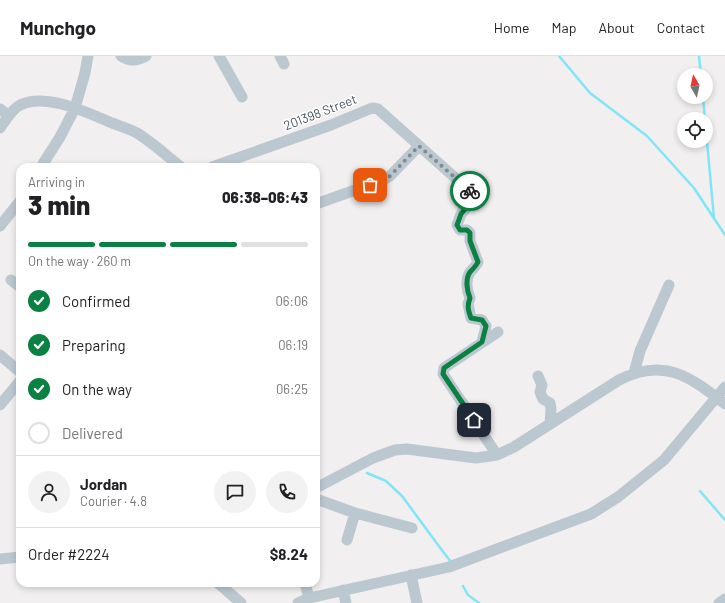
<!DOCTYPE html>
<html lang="en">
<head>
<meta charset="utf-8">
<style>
  :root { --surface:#fff; --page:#f2f2f2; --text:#202124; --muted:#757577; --line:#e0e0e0; --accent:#0b8043 }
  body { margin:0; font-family:Barlow,sans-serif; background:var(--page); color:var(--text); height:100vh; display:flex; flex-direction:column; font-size:15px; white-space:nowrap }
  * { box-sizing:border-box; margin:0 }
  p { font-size:13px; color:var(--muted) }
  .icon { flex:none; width:22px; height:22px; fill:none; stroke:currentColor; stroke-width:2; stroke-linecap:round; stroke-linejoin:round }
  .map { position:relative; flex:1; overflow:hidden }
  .side { position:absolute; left:16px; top:107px; width:304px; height:424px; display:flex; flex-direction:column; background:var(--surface); border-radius:12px; box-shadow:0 2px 6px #0003 }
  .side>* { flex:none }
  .needle { width:26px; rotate:351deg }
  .buttons { position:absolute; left:677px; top:12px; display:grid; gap:8px }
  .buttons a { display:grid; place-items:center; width:36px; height:36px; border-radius:50%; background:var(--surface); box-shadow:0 2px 6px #0003; font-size:20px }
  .pin { position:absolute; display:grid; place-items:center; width:34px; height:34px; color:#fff; margin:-17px; border-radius:8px; box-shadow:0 2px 6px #0006 }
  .courier { position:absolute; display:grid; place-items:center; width:40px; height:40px; margin:-20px; border:3px solid #0b8043; border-radius:50%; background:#fff; color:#222; box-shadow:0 1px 5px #0007 }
  .summary em { font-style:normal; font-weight:800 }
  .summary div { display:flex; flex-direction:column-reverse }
  .summary { display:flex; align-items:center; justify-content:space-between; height:68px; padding:0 12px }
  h1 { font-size:26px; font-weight:800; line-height:30px }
  .bar { display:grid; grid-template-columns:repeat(4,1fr); gap:6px 4px; align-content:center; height:48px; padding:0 12px }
  .bar i { height:5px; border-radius:3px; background:var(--line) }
  .bar .selected { background:var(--accent) }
  .bar p { grid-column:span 4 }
  .line { display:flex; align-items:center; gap:10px; padding:0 12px; border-top:1px solid var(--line) }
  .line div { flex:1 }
  .round { display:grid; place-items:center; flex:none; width:42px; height:42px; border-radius:21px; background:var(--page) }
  ol { padding:0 12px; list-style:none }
  li { display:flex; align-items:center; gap:12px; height:44px }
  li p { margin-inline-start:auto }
  li .icon { padding:4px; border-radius:50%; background:var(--accent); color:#fff; stroke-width:4 }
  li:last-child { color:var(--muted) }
  li i { width:22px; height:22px; border:2px solid var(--line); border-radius:50% }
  header { display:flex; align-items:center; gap:24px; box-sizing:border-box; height:56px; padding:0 20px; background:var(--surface); border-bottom:1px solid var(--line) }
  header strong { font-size:19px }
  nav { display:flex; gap:22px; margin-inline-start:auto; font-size:14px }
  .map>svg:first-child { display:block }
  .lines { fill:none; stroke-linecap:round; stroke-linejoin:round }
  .stream { stroke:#82e5f6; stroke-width:2.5 }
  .minor { stroke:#bcc8d0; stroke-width:11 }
  .done { stroke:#828b92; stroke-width:4; stroke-dasharray:0 7.2 }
  .route { stroke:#0b8043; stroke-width:5 }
  .labels { text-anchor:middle; stroke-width:3; stroke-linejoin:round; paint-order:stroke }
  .street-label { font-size:13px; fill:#45555f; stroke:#fff }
</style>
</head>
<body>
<header>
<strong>Munchgo</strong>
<nav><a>Home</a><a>Map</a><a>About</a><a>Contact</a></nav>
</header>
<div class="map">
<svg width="725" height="547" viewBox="0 0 725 547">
  <rect width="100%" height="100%" fill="#f2eff0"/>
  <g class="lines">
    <path class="stream" d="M 559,0 L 590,37 L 647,80 L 694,132 L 725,179
      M 699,0 L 701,19
      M 703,41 L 705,63
      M 706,75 L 714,162
      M 367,417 L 386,425 L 402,440 L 441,493 L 451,506
      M 700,435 L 725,464
      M 463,530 L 468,539 L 479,547"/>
    <path class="minor" d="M 121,0 C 130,6 137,5 146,0
      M 219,0 L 242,41
      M 280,0 L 284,8
      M 0,53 L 8,59
      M 0,72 C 6,64 11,54 20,49 C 45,36 88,57 112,67 C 120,70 129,73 137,77 C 153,87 167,100 181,111
      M 41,111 L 60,81 L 75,52 L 85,17 L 88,0
      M 212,111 L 331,69 L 372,52 L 378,53 L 480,144
      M 476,140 L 461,158 L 457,169 L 460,174 L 467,174 L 470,177 L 470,185 L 478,206 C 476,210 473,213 470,216 C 465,224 467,235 470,242 L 468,248 L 471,262 L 482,264 L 486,270 L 482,286
      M 316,148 L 383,124 L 390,120 L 419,90
      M 0,170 L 20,145
      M 11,224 L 20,231
      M 0,299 L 20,316
      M 634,317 L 640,295 L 669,229
      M 538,320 L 542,329 L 540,336 L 543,343 L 550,347 L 551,353 L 550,368
      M 0,349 L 20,325
      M 497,399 L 443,318 L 444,312 L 498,276
      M 316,432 L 373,402 L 395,394 L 407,393 L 476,402 L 497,399 L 514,391 L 619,324 C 664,301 689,320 725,348
      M 316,443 L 355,457 L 412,472
      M 347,484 L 355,457
      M 0,503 L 20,501
      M 411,519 L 417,547
      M 218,527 L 241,547
      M 305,527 L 309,542
      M 343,534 L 346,547
      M 298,547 L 309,542 L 449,511 L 591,458 L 618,441 L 664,404 L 725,331
      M 719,547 L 725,543"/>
  </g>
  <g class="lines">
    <path class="done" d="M 370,129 L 390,120 L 419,90 L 470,135"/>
    <path class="route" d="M 470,135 L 476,140 L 461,158 L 457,169 L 460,174 L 467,174 L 470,177 L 470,185 L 478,206 C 476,210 473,213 470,216 C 465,223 467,235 470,242 C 467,250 468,254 471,262 L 482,264 L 486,270 L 482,286 L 444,312 L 443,318 L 474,364"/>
  </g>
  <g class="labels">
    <g class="street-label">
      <text transform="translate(320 56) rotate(-21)" y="5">201398 Street</text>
    </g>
  </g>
</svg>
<div class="buttons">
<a><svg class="needle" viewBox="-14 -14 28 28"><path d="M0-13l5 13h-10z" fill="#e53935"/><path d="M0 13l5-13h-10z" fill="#757577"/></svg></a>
<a><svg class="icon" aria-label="locate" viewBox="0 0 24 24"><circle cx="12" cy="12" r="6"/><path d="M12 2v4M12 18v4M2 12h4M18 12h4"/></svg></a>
</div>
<div class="pin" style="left:370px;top:129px;background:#ea580c"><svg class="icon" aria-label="bag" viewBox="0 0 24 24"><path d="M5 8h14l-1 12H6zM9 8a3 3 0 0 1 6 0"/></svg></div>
<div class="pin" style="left:474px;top:364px;background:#1f2937"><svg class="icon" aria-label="home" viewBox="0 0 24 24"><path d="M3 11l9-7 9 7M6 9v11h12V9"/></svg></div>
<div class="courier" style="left:470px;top:135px"><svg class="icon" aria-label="bike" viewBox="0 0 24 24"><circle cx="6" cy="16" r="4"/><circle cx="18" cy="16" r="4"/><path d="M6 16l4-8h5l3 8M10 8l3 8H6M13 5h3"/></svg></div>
<section class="side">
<div class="summary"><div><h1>3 min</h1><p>Arriving in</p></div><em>06:38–06:43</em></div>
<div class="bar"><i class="selected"></i><i class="selected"></i><i class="selected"></i><i></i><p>On the way · 260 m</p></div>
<ol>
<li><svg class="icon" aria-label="check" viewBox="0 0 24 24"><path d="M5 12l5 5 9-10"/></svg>Confirmed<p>06:06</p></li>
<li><svg class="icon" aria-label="check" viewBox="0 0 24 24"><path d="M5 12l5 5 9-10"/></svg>Preparing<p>06:19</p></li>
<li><svg class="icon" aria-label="check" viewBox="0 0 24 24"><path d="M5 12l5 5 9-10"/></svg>On the way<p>06:25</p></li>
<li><i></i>Delivered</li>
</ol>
<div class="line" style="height:72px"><a class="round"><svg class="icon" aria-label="person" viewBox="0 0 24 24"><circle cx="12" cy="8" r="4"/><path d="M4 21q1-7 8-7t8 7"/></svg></a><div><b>Jordan</b><p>Courier · 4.8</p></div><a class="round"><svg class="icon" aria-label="chat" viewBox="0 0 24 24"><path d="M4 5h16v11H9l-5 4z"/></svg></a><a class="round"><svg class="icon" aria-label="phone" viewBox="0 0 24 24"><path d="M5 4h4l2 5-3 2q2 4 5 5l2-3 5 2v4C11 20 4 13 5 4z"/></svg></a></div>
<div class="line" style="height:52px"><div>Order #2224</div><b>$8.24</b></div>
</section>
</div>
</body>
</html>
